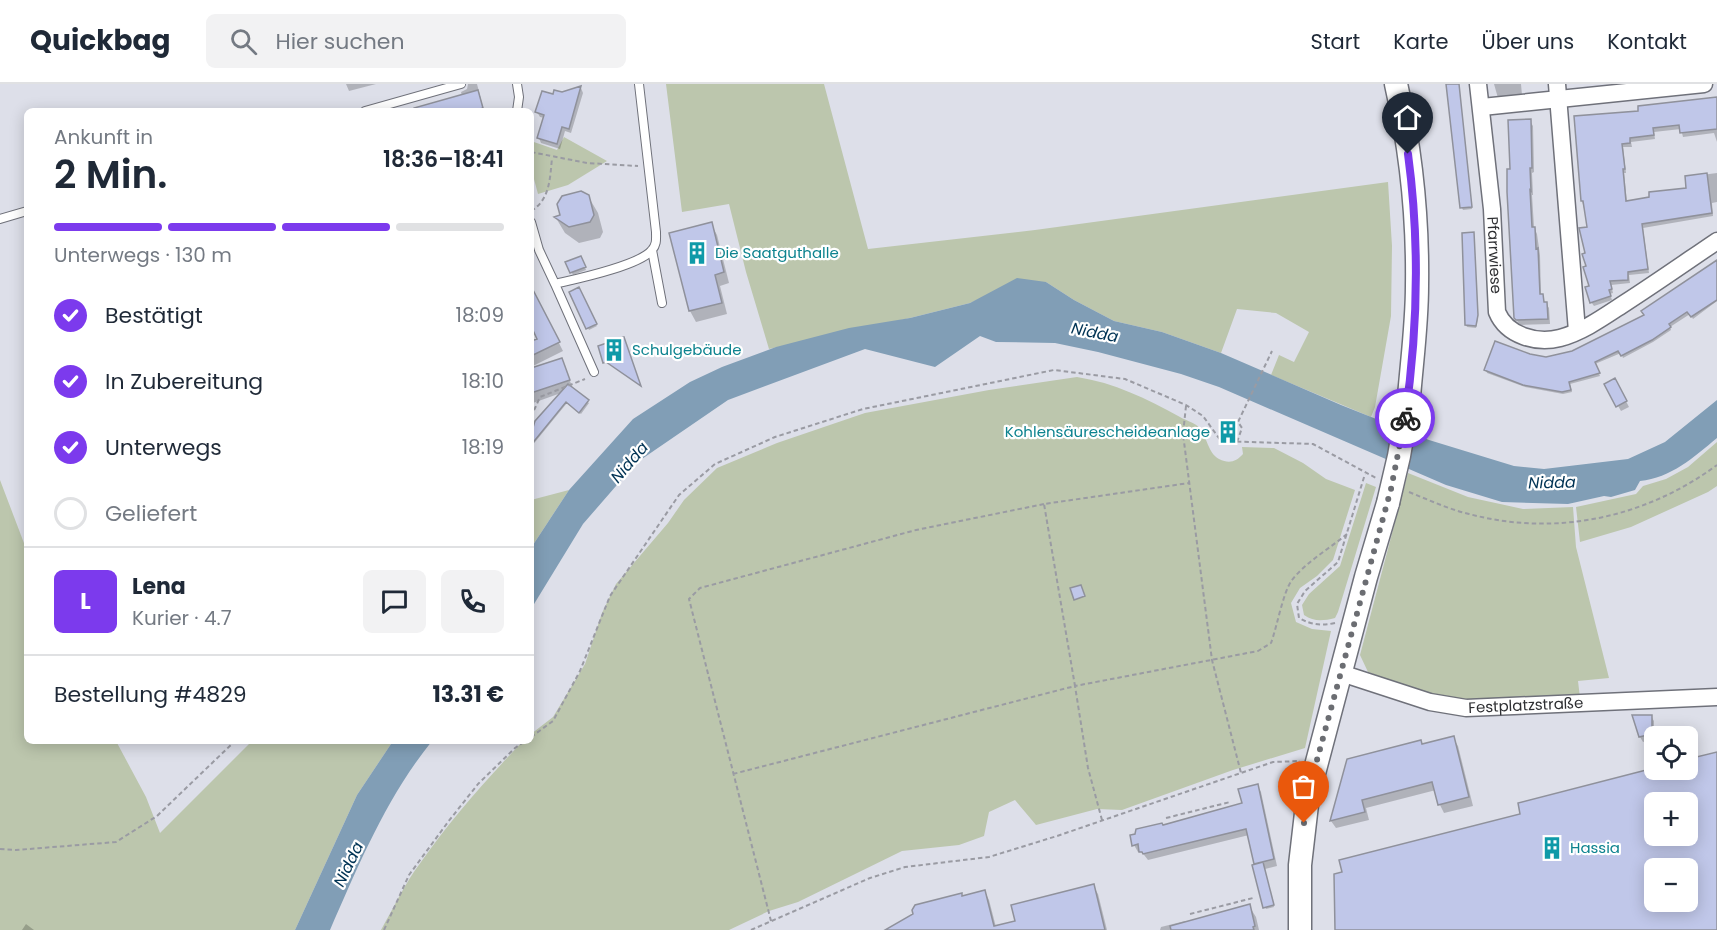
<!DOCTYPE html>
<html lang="de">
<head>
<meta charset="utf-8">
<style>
  :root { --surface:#fff; --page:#f2f2f3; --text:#1f2937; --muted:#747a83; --line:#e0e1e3; --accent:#7c3aed }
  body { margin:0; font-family:Poppins,sans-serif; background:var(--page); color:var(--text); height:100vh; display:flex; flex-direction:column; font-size:22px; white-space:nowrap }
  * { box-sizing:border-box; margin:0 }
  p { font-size:20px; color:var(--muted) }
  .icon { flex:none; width:33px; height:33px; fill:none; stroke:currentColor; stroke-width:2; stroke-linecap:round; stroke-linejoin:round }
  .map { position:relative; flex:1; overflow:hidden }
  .drawer { position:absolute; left:24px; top:24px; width:510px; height:636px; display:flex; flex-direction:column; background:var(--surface); border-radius:9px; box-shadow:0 3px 15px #0003 }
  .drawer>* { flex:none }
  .fabs { position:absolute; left:1644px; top:642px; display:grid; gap:12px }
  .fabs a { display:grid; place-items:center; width:54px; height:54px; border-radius:9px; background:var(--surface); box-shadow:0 3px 15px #0003; font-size:30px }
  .pin { position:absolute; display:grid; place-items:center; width:51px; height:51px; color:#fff; margin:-62px -26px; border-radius:50% 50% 50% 0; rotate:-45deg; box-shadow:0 0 6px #0007 }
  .pin .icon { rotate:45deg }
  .courier { position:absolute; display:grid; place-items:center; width:60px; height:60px; margin:-30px; border:4px solid #7c3aed; border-radius:50%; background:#fff; color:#222; box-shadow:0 2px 8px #0007 }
  .summary em { font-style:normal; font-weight:600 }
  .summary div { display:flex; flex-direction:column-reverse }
  .summary { display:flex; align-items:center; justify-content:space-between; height:102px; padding:0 30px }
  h1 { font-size:39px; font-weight:600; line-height:45px }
  .bar { display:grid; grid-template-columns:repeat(4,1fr); gap:9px 6px; align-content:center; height:72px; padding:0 30px }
  .bar i { height:8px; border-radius:4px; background:var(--line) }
  .bar .selected { background:var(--accent) }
  .bar p { grid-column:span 4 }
  .line { display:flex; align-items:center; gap:15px; padding:0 30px; border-top:2px solid var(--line) }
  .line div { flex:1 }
  .round { display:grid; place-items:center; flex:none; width:63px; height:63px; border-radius:9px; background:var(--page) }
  ol { padding:0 30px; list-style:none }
  li { display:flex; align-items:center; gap:18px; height:66px }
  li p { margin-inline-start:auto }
  li .icon { padding:6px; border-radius:50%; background:var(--accent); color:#fff; stroke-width:4 }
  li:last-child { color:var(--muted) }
  li i { width:33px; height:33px; border:3px solid var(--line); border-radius:50% }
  header { display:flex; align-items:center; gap:36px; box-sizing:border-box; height:84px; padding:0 30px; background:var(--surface); border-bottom:2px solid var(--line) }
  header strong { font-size:28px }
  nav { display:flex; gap:33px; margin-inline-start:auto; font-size:21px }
  .search { width:420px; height:54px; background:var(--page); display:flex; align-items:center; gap:15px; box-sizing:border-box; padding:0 21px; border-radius:9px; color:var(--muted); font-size:22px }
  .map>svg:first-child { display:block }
  .green { fill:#bcc6ad }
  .water { fill:#819eb6 }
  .shadow { fill:#0003; fill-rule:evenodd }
  .building { fill:#c0c7e9; stroke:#8f919b; stroke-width:1.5; fill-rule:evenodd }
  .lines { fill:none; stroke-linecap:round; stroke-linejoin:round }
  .service-casing { stroke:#6f717a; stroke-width:10 }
  .minor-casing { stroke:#6f717a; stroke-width:19 }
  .secondary-casing { stroke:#6f717a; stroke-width:25 }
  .path { stroke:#9a9ba3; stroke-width:2; stroke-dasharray:4.5 3; stroke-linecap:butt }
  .service { stroke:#fff; stroke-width:8 }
  .minor { stroke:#fff; stroke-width:16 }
  .secondary { stroke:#fff; stroke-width:22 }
  .secondary-bridge-casing { stroke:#6f717a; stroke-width:25; stroke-linecap:butt }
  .secondary-bridge { stroke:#fff; stroke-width:22 }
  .done { stroke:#6b6d72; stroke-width:6; stroke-dasharray:0 10.8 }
  .route { stroke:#7c3aed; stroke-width:8 }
  .labels { text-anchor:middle; stroke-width:4.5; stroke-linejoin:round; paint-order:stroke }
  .culture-label { font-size:15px; fill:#0d838f; stroke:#fff; text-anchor:start }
  .street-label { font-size:15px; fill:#2e2f32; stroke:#fff }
  .water-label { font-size:16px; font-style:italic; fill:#003354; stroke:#fff }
</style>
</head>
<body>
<header>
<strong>Quickbag</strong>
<div class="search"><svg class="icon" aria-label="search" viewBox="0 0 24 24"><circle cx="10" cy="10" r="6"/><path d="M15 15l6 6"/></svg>Hier suchen</div>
<nav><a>Start</a><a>Karte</a><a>Über uns</a><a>Kontakt</a></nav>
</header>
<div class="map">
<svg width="1717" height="846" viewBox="0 0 1717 846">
  <rect width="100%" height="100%" fill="#dddfe9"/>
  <path class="green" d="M 666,0 L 824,0 L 868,165 L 1035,146 L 1388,98 L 1392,162 L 1391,232 L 1375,323 L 1371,333 L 1271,291 L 1279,271 L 1294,278 L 1309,248 L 1276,229 L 1237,225 L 1221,269 L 1162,248 L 1114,237 L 1074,216 L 1046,198 L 992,209 L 970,219 L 910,234 L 769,265 L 746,188 L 729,120 L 682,128 Z
    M 564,53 L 607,77 L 568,101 L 538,110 L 531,84 L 531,57 L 557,66 Z
    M 1077,293 C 1115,299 1145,314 1180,333 C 1185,336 1195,339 1200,344 C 1207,353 1208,369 1219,375 C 1229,380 1236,378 1243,370 L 1242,363 L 1274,364 L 1303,379 L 1326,395 L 1355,406 L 1333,476 L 1317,492 L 1300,504 L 1291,519 L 1296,538 L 1312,545 L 1331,547 L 1305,664 L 1233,686 L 1122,726 L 1097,725 L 1036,741 L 1015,716 L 989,728 L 984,752 L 959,761 L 902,767 L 798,818 L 769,827 L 729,846 L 381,846 C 394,823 405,799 421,778 C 451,735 487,695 523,657 L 531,657 L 531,650 L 553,633 L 585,580 L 602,529 L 616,500 L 668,439 L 684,416 L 717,384 L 777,359 L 865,329 L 989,306 Z
    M 1717,358 L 1717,402 L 1708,408 L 1631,443 L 1580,458 L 1576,423 L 1636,410 L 1643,402 L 1666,395 L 1688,383 Z
    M 1408,389 L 1468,413 L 1523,425 L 1573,423 L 1576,463 L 1609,594 L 1578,597 L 1580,614 L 1463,619 L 1406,602 L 1368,588 L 1360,571 Z
    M 0,396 L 27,467 L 27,657 L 116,657 L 146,713 L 160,749 L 252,657 L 393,657 L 357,711 L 295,846 L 0,846 Z
    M 1366,399 L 1376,403 L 1338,528 L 1335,534 C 1323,537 1314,538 1304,531 L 1302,521 L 1309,510 L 1340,482 Z
    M 569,406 L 531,464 L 531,416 Z"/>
  <path class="water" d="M 1017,194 L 1046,198 L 1074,216 L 1114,237 L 1162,248 L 1221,269 L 1341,321 L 1429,356 L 1514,382 L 1544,385 L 1628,375 L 1665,358 L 1717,316 L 1717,354 C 1694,373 1671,394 1640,397 L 1635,406 L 1611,413 L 1604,412 L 1568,420 L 1502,418 L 1446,401 L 1219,303 L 1181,290 L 1098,268 L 1055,259 L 996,258 L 980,252 L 935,283 L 865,265 L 728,316 L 636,379 L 583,440 L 531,525 L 531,464 L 569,406 L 633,335 L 690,298 L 722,283 L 776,263 L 849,244 L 910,234 L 970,219 Z
    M 393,657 L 432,657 C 386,714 359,780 330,846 L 295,846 L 357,711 Z"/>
  <path class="shadow" d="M 346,0 L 376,0 L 349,7 Z
    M 461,0 L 477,0 L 484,27 L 421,27 L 462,12 L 461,8 L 467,5 L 468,0 Z
    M 1447,0 L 1459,0 L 1472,125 L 1463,126 L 1462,124 Z
    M 1494,0 L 1521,0 L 1522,11 L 1498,14 Z
    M 581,4 L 583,9 L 571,49 L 565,47 L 560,65 L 541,59 L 539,54 L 545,34 L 540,33 L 537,28 L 554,12 Z
    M 1717,14 L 1717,58 L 1714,49 L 1683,53 L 1681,45 L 1654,48 L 1655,55 L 1631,58 L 1632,63 L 1623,63 L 1626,89 L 1624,89 L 1627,118 L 1688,105 L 1686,93 L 1717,89 L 1717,118 L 1712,119 L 1713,132 L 1643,144 L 1649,189 L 1629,191 L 1630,199 L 1611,201 L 1613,209 L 1610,210 L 1612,216 L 1594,222 L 1591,218 L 1587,170 L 1589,144 L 1582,117 L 1640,28 Z
    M 1530,37 L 1533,42 L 1534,88 L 1532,89 L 1533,111 L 1532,111 L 1534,143 L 1537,150 L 1540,171 L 1541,212 L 1549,224 L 1550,240 L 1520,241 L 1515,234 L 1511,87 Z
    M 588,112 L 598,129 L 603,148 L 600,154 L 579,159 L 565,149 L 556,134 L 562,132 Z
    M 711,140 L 717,151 L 729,199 L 720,202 L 727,230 L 696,238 L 690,227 L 671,150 Z
    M 1473,149 L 1478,234 L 1476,244 L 1467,243 L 1466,241 Z
    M 581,173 L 586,186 L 573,191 L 567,179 Z
    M 1717,176 L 1717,217 L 1693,235 L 1690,230 L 1670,243 L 1671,246 L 1653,258 L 1623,274 L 1621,269 L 1595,280 L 1600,292 L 1570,300 L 1572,308 L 1563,310 L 1525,303 L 1487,289 L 1486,286 L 1530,271 L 1546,274 L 1573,268 L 1646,232 Z
    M 531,199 L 536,214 L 563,267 L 531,283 L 531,259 L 539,256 L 531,239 Z
    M 579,205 L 597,242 L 589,246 L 571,208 Z
    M 561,275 L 574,307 L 589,319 L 581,330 L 567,319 L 531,363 L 531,355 L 561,309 L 533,319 L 531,315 L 531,285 Z
    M 1615,296 L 1629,323 L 1621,327 L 1606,301 Z
    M 1651,632 L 1654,637 L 1654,655 L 1643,658 L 1640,653 Z
    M 1453,654 L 1458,662 L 1473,722 L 1444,729 L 1440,721 L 1436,706 L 1366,724 L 1369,736 L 1336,744 L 1331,737 L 1349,676 Z
    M 1717,669 L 1717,846 L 1336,846 L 1522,731 L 1519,720 L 1654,685 L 1688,686 L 1688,677 ZM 1654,718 L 1688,718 L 1688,752 L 1654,752 ZM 1654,784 L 1688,784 L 1688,818 L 1654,818 Z
    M 1257,701 L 1261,708 L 1277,782 L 1265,785 L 1274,823 L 1266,825 L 1265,823 L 1249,751 L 1148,776 L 1141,767 L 1138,768 L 1134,761 L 1163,743 L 1244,720 Z
    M 1093,802 L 1098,810 L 1107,846 L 888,846 L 915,831 L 962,813 L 985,808 L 989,816 L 996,843 L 1017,838 Z
    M 1249,822 L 1256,833 L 1259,846 L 1160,846 L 1161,843 L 1185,837 L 1187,839 Z
    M 26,840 L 34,846 L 35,846 L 22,846 Z"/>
  <path class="building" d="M 1446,0 L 1459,0 L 1472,123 L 1460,124 Z
    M 581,2 L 569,45 L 562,43 L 557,60 L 537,54 L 544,31 L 535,28 L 542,7 L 553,10 L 554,6 L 562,8 Z
    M 478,6 L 483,24 L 474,27 L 414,27 L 414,24 Z
    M 1717,13 L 1717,45 L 1680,49 L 1679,41 L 1653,44 L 1654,51 L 1630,54 L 1630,59 L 1622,60 L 1625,85 L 1623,85 L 1626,117 L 1649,113 L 1649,108 L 1686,104 L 1685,92 L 1707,89 L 1712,129 L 1642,140 L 1648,185 L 1628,188 L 1628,196 L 1610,197 L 1612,205 L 1609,206 L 1611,212 L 1590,219 L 1585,203 L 1589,202 L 1583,183 L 1586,182 L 1582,170 L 1585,169 L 1579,144 L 1587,143 L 1583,117 L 1581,117 L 1574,32 L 1638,27 L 1638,22 Z
    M 1531,35 L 1532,84 L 1530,84 L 1531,107 L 1530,106 L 1532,143 L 1535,143 L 1536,165 L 1538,164 L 1540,210 L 1543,210 L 1544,218 L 1547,218 L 1548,235 L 1516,236 L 1514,234 L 1507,108 L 1507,85 L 1510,85 L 1508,36 Z
    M 581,107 L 589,111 L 594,131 L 590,138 L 569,143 L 554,133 L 560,131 L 557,120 L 562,112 Z
    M 712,138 L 724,188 L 715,191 L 722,219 L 689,227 L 669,149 Z
    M 1474,148 L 1478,231 L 1476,242 L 1465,241 L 1462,149 Z
    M 581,172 L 586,183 L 570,189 L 565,178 Z
    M 1717,176 L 1717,216 L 1691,233 L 1687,228 L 1669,240 L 1671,243 L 1652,256 L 1621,272 L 1618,267 L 1595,278 L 1600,289 L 1569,298 L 1571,306 L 1562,308 L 1523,301 L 1484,286 L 1495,257 L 1530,270 L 1546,273 L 1572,267 L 1644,231 L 1641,227 Z
    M 531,202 L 560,258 L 531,272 L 531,257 L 537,255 L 531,242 Z
    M 579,203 L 597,240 L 586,245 L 569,208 Z
    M 624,253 L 641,302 L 606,278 L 603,279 L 598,262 Z
    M 562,274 L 570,296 L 531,309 L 531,284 Z
    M 1615,294 L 1627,317 L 1616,323 L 1604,300 Z
    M 568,300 L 589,316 L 579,329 L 566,318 L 531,361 L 531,350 L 535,337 Z
    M 1081,501 L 1085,512 L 1074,516 L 1070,504 Z
    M 1632,631 L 1652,631 L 1652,650 L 1639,653 Z
    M 1454,652 L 1469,713 L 1438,721 L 1432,698 L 1362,716 L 1365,728 L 1330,737 L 1347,675 L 1421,656 L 1422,660 Z
    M 1717,668 L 1717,846 L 1335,846 L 1334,790 L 1342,788 L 1339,776 L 1520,730 L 1518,719 L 1654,684 L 1654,686 L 1688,686 L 1688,675 ZM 1654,718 L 1688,718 L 1688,752 L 1654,752 ZM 1654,784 L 1688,784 L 1688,818 L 1654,818 Z
    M 1258,700 L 1274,775 L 1254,780 L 1246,745 L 1143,770 L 1142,768 L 1139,768 L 1138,760 L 1132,762 L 1130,751 L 1135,750 L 1136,745 L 1162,739 L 1163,741 L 1242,719 L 1238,705 Z
    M 1263,778 L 1274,821 L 1263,824 L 1252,781 Z
    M 1094,800 L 1105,846 L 885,846 L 913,830 L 912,826 L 915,821 L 962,809 L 962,812 L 985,806 L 994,842 L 1015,837 L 1011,821 Z
    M 1250,820 L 1255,842 L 1253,843 L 1254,846 L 1171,846 L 1170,842 Z"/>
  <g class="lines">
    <g class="service-casing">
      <path id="service" d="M 517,0 L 519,13 L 517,27
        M 365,27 L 461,0
        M 0,135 L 27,127
        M 531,138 L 539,166 L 555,200 C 576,195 639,182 652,166 C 657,160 656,155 656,148 L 639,0
        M 652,166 L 662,219
        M 555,200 L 594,288"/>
    </g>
    <g class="minor-casing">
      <g id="minor">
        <path id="s1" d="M 1478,0 L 1492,125 L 1497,228 C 1507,252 1537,260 1560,254 C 1583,248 1605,232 1625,219 C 1656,199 1686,178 1717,157"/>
        <path d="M 1557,0 L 1577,247"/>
        <path d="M 1482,23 L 1704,0"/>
        <path id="s2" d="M 1341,589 L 1430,618 L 1466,624 L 1717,613"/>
      </g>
    </g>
    <g class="secondary-casing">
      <path id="secondary" d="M 1396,0 C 1411,66 1418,134 1417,202 C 1417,239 1412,276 1409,313
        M 1300,846 L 1300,781 L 1308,712 L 1366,493 L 1388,419"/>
    </g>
    <path class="path" d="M 531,68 L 587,79 L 638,82
      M 531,127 C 550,116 550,94 552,74
      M 1186,322 L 1183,350 L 1212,576 L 1241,689
      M 531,333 L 540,313 L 585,295
      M 1237,358 L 1242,344 L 1238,338 L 1272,267
      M 1409,408 C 1429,416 1448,425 1469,430 C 1556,453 1645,434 1717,381
      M 1335,539 C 1321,542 1312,541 1299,534 L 1297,520 L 1305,507 L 1338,478 L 1365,390
      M 531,653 L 553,637 L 580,587 L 610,512 L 679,411 L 715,380 L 775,353 L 863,325 L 1054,286 L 1125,295 L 1186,321 L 1203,332 L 1221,357 L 1313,360 L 1376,394
      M 733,690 L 1075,602 L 1044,420 L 1189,399
      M 1166,734 L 1230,718
      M 1102,736 L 1088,684 L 1075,602 L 1258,567 L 1271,559 C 1277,543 1283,508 1292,496 C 1306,478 1329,465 1347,450
      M 0,765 L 16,766 L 116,758 L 157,732 L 235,657
      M 1190,830 L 1253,814
      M 771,837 L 689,515 L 700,504 L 916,446 L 1044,420
      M 384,846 L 409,791 L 448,738 L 478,700 L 515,664 L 525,657
      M 751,846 L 870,794 L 905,783 L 989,773 L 1057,752 L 1273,678 L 1300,677"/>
    <use href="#service" class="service"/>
    <use href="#minor" class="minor"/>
    <use href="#secondary" class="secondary"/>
    <g class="secondary-bridge-casing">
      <path id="secondary-bridge" d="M 1388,419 L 1399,372 L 1409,313"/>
    </g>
    <use href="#secondary-bridge" class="secondary-bridge"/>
  </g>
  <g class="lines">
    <path class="done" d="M 1304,739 L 1314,687 L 1391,405 L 1405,334"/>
    <path class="route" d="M 1405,334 C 1418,246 1420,159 1408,70"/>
  </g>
  <defs>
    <g id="building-bare" transform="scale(1.8)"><path d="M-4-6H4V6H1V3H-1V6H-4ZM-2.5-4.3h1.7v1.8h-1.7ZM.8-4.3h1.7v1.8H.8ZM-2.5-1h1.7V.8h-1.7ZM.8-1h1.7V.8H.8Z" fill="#0f9aa8" stroke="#fff" stroke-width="2.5" paint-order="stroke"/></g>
  </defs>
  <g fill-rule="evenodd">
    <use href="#building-bare" x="697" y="169"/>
    <use href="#building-bare" x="614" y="266"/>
    <use href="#building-bare" x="1228" y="348"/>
    <use href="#building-bare" x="1552" y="764"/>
  </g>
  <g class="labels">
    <g class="culture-label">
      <text x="715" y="174">Die Saatguthalle</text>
      <text x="632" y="271">Schulgebäude</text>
      <text x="1210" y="353" text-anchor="end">Kohlensäurescheideanlage</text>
      <text x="1570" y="769">Hassia</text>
    </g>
    <g class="street-label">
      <text dy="5" stroke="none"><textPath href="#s1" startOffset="172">Pfarrwiese</textPath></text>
      <text dy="5" stroke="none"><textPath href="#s2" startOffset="190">Festplatzstraße</textPath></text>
    </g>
    <g class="water-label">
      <text transform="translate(1095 248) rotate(11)" y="6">Nidda</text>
      <text transform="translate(629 378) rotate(-49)" y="6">Nidda</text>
      <text transform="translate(1552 398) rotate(-1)" y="6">Nidda</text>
      <text transform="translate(348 780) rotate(-64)" y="6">Nidda</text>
    </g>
  </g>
</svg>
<div class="fabs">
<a><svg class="icon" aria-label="locate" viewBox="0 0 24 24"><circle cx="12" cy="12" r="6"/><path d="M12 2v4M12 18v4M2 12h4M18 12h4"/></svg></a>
<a>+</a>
<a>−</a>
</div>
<div class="pin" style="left:1304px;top:739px;background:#ea580c"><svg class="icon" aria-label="bag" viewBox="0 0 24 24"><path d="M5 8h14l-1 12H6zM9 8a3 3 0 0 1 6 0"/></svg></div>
<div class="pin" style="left:1408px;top:70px;background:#1f2937"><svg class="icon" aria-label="home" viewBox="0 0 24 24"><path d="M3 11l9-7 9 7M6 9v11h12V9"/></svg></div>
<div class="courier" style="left:1405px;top:334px"><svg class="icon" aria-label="bike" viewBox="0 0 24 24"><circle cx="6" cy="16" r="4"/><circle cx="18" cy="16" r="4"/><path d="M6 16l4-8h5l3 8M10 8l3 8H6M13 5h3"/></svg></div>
<section class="drawer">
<div class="summary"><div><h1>2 Min.</h1><p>Ankunft in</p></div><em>18:36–18:41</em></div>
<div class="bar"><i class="selected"></i><i class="selected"></i><i class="selected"></i><i></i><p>Unterwegs · 130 m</p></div>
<ol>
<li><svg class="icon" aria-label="check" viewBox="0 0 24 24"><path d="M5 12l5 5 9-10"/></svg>Bestätigt<p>18:09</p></li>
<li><svg class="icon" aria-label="check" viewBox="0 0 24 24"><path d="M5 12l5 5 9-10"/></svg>In Zubereitung<p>18:10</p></li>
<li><svg class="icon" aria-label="check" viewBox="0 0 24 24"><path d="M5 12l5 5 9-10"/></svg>Unterwegs<p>18:19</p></li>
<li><i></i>Geliefert</li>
</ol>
<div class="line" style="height:108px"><b class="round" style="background:var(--accent);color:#fff">L</b><div><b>Lena</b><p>Kurier · 4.7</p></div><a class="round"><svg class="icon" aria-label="chat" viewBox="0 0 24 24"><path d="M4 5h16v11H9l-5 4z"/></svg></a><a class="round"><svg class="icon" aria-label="phone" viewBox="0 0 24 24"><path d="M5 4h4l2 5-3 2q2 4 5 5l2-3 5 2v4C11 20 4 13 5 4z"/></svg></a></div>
<div class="line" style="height:78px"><div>Bestellung #4829</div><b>13.31 €</b></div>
</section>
</div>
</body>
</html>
